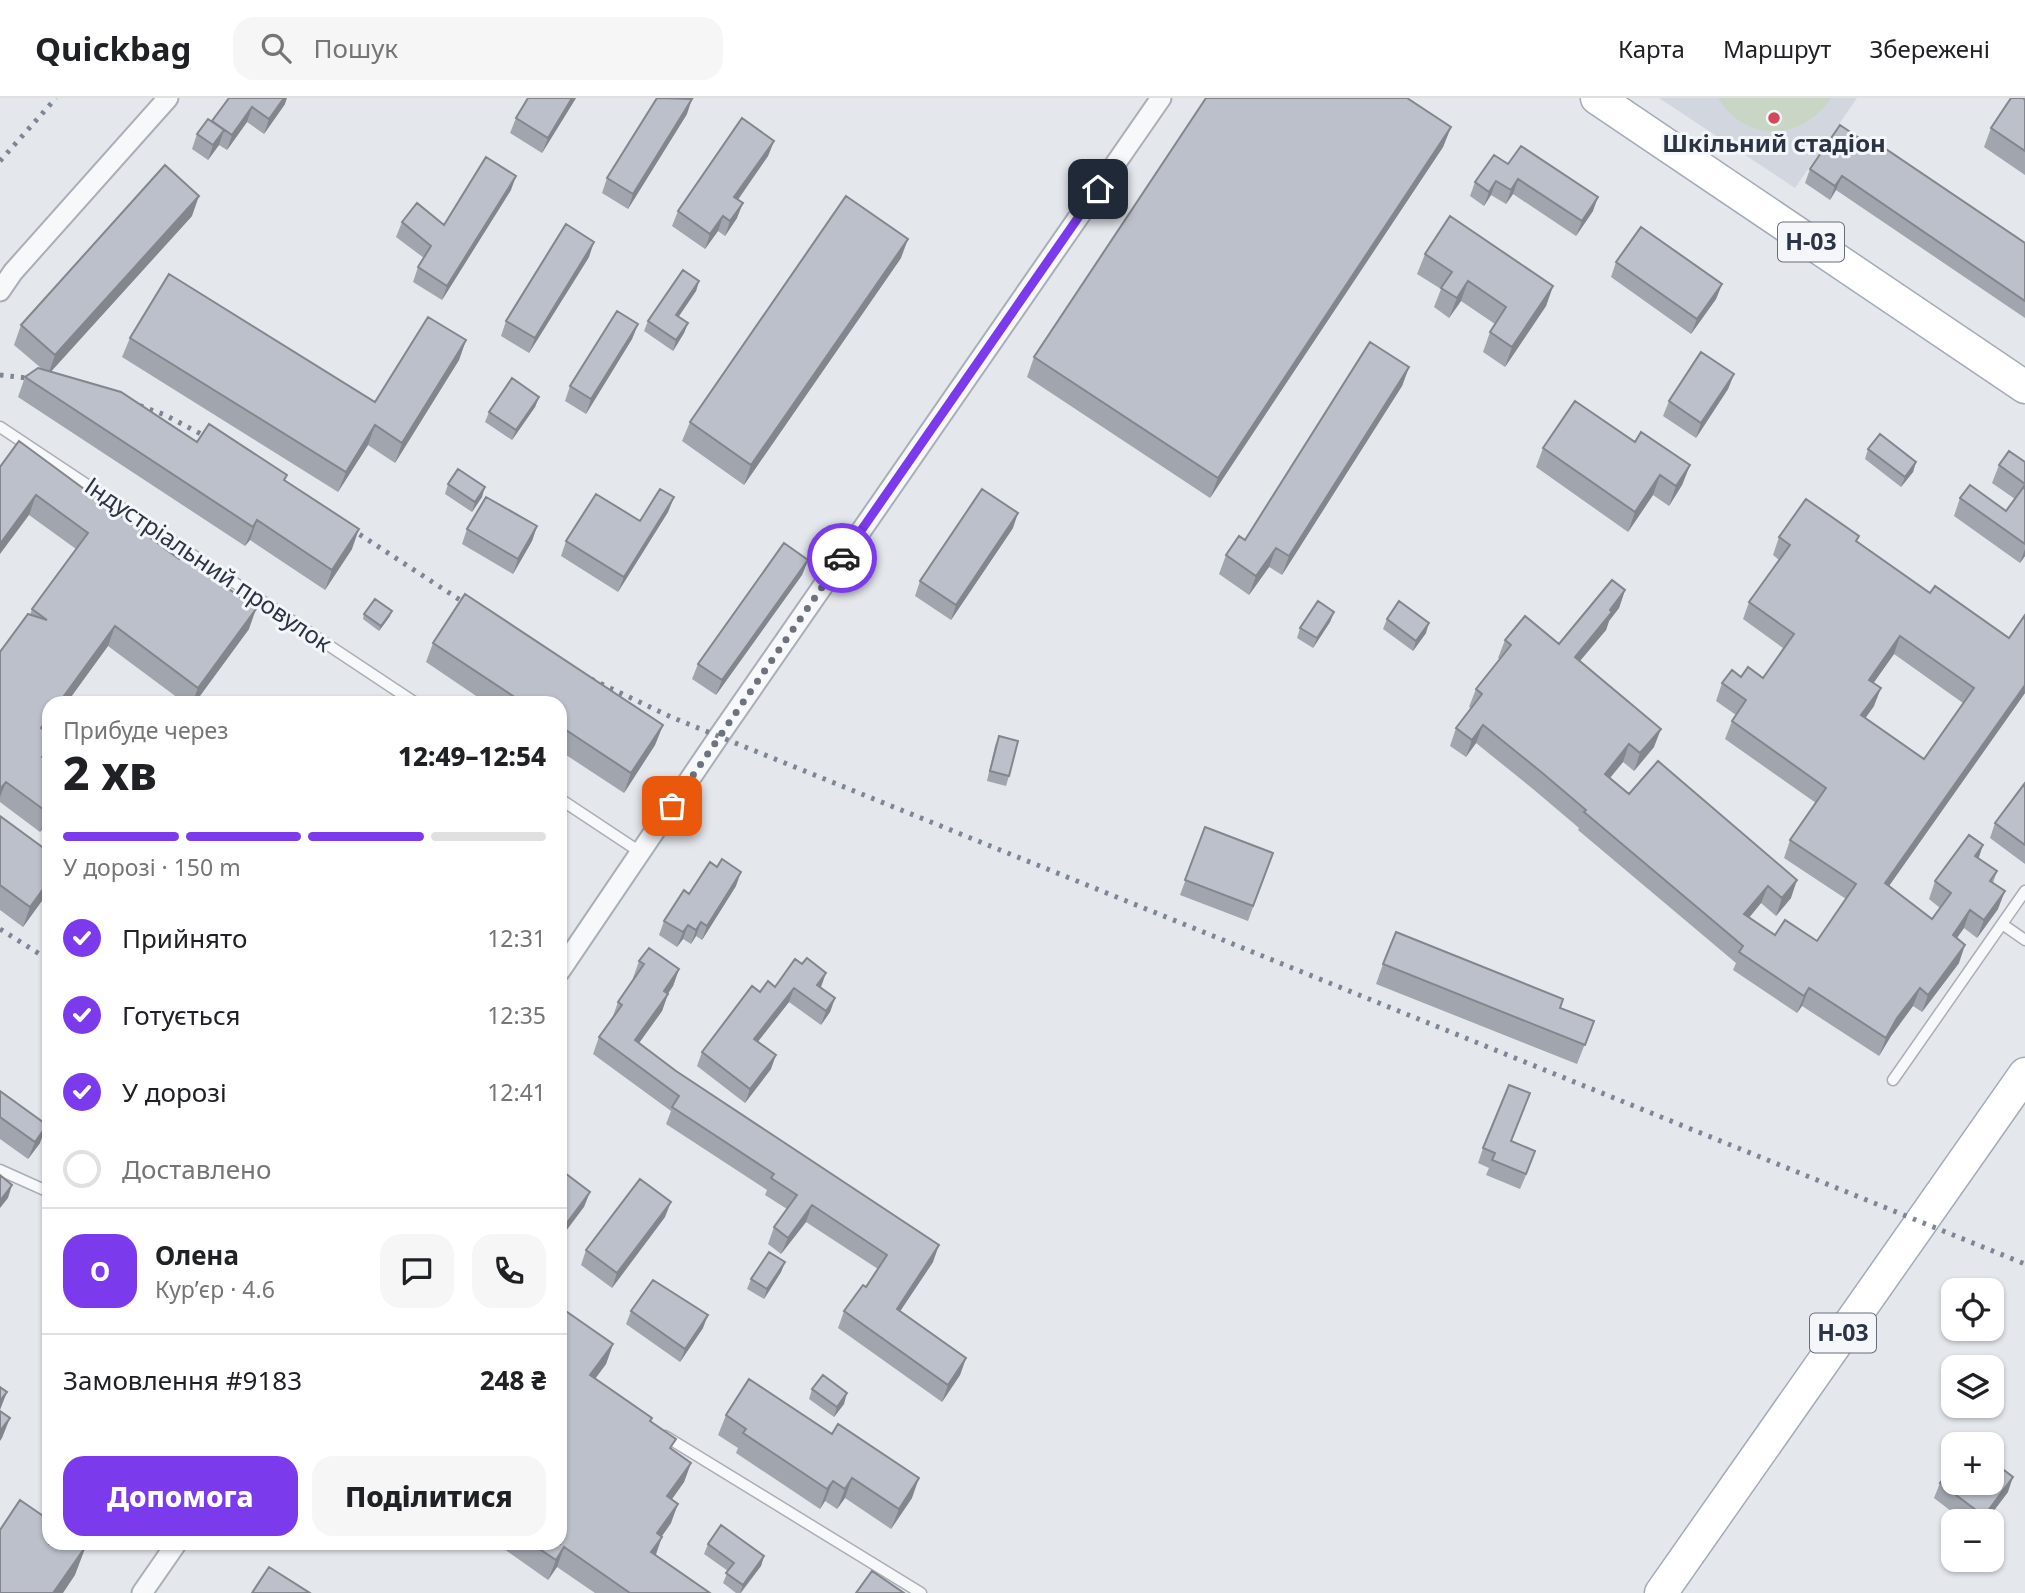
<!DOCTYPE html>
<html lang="uk">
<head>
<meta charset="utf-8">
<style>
  :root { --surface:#fff; --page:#f6f6f6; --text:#202124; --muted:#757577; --line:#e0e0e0; --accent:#7c3aed }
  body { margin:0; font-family:"Noto Sans",sans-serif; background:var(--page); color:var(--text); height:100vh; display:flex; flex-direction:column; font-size:26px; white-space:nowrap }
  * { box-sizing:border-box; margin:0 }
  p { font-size:23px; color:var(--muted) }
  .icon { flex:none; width:38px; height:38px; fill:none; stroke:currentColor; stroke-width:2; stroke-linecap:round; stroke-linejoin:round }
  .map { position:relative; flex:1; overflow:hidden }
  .drawer { position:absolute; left:42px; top:598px; width:525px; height:854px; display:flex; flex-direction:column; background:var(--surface); border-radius:21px; box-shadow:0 2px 5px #0004 }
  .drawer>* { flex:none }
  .buttons { position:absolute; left:1941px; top:1180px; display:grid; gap:14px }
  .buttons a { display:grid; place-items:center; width:63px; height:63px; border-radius:14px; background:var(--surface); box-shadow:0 2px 5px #0004; font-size:35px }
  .pin { position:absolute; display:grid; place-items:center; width:60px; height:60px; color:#fff; margin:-30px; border-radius:14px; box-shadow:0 4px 10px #0006 }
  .courier { position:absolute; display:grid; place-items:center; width:70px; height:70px; margin:-35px; border:5px solid #7c3aed; border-radius:50%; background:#fff; color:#222; box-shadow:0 2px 9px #0007 }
  .overview em { font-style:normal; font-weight:800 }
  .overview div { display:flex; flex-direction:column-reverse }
  .overview { display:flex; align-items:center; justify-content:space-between; height:119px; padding:0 21px }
  h1 { font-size:46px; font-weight:800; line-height:52px }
  .bar { display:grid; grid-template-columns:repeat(4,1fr); gap:10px 7px; align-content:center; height:84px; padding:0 21px }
  .bar i { height:9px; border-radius:5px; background:var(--line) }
  .bar .current { background:var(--accent) }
  .bar p { grid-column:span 4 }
  .line { display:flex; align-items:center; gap:18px; padding:0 21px; border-top:2px solid var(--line) }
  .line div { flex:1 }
  .round { display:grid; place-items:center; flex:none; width:74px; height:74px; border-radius:21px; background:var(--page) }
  ol { padding:0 21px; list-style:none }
  li { display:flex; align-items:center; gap:21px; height:77px }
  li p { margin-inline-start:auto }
  li .icon { padding:7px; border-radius:50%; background:var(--accent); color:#fff; stroke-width:4 }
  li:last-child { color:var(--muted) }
  li i { width:38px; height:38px; border:4px solid var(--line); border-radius:50% }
  .primary-button { display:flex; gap:14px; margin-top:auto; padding:14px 21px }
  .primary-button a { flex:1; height:80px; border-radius:21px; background:var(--accent); color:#fff; font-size:28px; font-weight:800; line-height:80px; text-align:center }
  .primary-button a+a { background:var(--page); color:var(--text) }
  header { display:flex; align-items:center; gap:42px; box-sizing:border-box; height:98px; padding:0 35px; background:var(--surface); border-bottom:2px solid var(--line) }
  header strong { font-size:33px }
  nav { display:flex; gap:38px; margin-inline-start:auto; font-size:24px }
  .search { width:490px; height:63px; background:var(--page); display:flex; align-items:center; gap:18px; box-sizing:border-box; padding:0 24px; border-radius:21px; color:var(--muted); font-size:26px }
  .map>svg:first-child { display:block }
  .built { fill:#d2d6de }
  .green { fill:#c9d6c5 }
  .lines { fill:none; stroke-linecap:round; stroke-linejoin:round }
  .lane-casing { stroke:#a9aeb7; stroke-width:13 }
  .street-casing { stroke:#a9aeb7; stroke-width:23 }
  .primary-casing { stroke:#a3abb8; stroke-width:35 }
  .lane { stroke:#f7f8fa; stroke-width:10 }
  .street { stroke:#f7f8fa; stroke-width:19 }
  .primary { stroke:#fff; stroke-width:32 }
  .rail { stroke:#7d8696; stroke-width:5; stroke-dasharray:3.5 7; stroke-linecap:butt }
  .wall { fill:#a1a5ae; fill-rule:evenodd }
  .shaded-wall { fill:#83868d }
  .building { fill:#bbc0ca; stroke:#83868d; stroke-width:2; fill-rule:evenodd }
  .done { stroke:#6c737f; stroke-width:7; stroke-dasharray:0 12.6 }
  .route { stroke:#7c3aed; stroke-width:9 }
  .poi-dot { fill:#d1495b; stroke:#f4f6f9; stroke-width:2.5 }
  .labels { text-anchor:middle; stroke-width:6; stroke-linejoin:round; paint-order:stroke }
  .shield { fill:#f4f6f9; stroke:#676e7b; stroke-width:2 }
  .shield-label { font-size:23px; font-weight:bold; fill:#2b3445 }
  .poi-label { font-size:24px; font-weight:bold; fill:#2b3445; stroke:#f4f6f9 }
  .street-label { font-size:24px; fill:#2b3445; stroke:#f4f6f9 }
</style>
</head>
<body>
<header>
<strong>Quickbag</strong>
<div class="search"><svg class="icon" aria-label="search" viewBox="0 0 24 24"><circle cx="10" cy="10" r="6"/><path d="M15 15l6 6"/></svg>Пошук</div>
<nav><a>Карта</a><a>Маршрут</a><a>Збережені</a></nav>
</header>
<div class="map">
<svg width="2025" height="1495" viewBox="0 0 2025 1495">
  <rect width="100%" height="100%" fill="#e4e7ec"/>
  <path class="built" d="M 1659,0 L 1857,0 L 1795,90 Z"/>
  <path class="green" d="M 1718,0 L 1831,0 C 1801,44 1746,45 1718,0 Z"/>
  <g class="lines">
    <g class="lane-casing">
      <path id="lane" d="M 0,329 L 417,606
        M 560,701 L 640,754
        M 2002,826 L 2025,842
        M 1893,982 L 2025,793
        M 0,1072 L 49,1094
        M 665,1338 L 921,1495"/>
    </g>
    <g class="street-casing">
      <path id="street" d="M 0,193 L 13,174 L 168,0
        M 560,873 L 719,638 L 1161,0
        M 142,1495 L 176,1446"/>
    </g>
    <g class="primary-casing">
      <path id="primary" d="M 1597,0 L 2025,289
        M 1661,1495 L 2025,976"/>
    </g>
    <use href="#lane" class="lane"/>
    <use href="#street" class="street"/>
    <use href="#primary" class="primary"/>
    <path class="rail" d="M 0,63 L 56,0
      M 0,277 L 45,282
      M 130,304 L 165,317 L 218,345
      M 342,425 L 477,513
      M 591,581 L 671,619 L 2025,1166
      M 0,831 L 49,862"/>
  </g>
  <path class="wall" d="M 229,0 L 285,6 L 264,36 L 247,24 L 227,52 L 219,47 L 208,62 L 192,51 L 197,36 L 212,24 Z
    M 576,0 L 542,55 L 510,35 L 516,20 Z
    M 2025,2 L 2025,77 L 1984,49 L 1991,30 Z
    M 687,16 L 628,111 L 602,95 L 607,80 Z
    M 1451,29 L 1443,49 L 1210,400 L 1027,279 L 1034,259 Z
    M 774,43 L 768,58 L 738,102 L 737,120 L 725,138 L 718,133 L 705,151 L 672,128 L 678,113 Z
    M 1868,46 L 2025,145 L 2025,220 L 1836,92 L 1830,102 L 1805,85 L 1810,71 Z
    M 1508,66 L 1593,113 L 1576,138 L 1513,96 L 1506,106 L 1491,97 L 1484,108 L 1470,98 L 1475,84 Z
    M 511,92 L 442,202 L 413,184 L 418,169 L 424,160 L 396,139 L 402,124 L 444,127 Z
    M 192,118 L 51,273 L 197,344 L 287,377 L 285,382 L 352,451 L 325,492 L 250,442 L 245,448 L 18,299 L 25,279 L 41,270 L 14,247 L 21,227 Z
    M 1425,156 L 1553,188 L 1546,208 L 1505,269 L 1483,254 L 1490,234 L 1495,226 L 1461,203 L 1449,220 L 1434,209 L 1441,191 L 1417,176 Z
    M 589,159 L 529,255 L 501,238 L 506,223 Z
    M 901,160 L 744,387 L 682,343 L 690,324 Z
    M 1616,164 L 1722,186 L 1716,201 L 1691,236 L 1611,179 Z
    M 699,183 L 696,193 L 678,219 L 688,225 L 684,235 L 673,253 L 644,233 L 648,223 Z
    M 638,226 L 632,241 L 586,316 L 565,303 L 570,288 Z
    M 130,240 L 375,304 L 466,242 L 459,262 L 395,365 L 368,347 L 338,394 L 122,259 Z
    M 1409,269 L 1402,288 L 1282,477 L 1269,469 L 1249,497 L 1219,476 L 1226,457 L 1245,442 Z
    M 1734,276 L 1728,291 L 1696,340 L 1663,318 L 1669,303 Z
    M 539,299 L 535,309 L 512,342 L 485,324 L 489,314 Z
    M 1635,344 L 1690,367 L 1682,387 L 1669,408 L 1653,397 L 1628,434 L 1536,369 L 1543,350 Z
    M 1868,351 L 1916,364 L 1913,374 L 1901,389 L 1865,361 Z
    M 2025,364 L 2025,458 L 2020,465 L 1954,418 L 1960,400 L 2006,413 L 2015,401 L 1992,385 L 1999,367 Z
    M 0,369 L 249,531 L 194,606 L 186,606 L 108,548 L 45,633 L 49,722 L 40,734 L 0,704 L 0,554 L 30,517 L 32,511 L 76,451 L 29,417 Z
    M 448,386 L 482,399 L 472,414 L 445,396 Z
    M 674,399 L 668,414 L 618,494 L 561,458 L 566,443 L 640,423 Z
    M 537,428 L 532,443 L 513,476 L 462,446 L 467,431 Z
    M 1013,430 L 951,522 L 915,498 L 920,483 Z
    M 1779,439 L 1857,444 L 2025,595 L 1889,788 L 1932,821 L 1940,810 L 1929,801 L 1935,783 L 1983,747 L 1978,760 L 1997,773 L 1993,785 L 1998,811 L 1977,840 L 1964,830 L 1957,840 L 1959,865 L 1922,914 L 1913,908 L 1891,938 L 1879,958 L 1802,908 L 1797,915 L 1733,872 L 1736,865 L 1578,732 L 1579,730 L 1533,691 L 1476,645 L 1466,659 L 1450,648 L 1456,630 L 1471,610 L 1469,609 L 1476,591 L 1500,561 L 1498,560 L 1505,542 L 1559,546 L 1625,492 L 1619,510 L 1609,523 L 1606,532 L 1580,563 L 1654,649 L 1634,673 L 1623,664 L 1610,680 L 1629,696 L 1791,800 L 1776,818 L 1761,805 L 1749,820 L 1775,837 L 1817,843 L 1846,801 L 1784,760 L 1790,742 L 1816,705 L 1725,641 L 1732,623 L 1736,617 L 1716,603 L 1722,585 L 1741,579 L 1763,580 L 1783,550 L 1743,521 L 1749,504 L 1779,462 L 1773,457 ZM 1894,556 L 1963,605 L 1924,661 L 1865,620 L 1874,608 L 1873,585 Z
    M 808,462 L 802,477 L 716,597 L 692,581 L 698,566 Z
    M 1334,514 L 1330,524 L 1313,550 L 1297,540 L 1300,530 Z
    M 364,516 L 390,518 L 379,533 L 363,521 Z
    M 1387,521 L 1426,535 L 1413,553 L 1383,531 Z
    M 433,545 L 663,627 L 655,647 L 624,695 L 560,653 L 560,606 L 488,606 L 426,564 Z
    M 999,638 L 1009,678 L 1006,688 L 987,683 L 995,648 Z
    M 2025,685 L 2025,766 L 1990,740 L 1995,725 Z
    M 0,718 L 49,793 L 23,829 L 0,812 Z
    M 1205,729 L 1273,755 L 1248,823 L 1180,797 Z
    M 736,788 L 702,842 L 696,838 L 691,846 L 683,841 L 677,849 L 659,837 L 664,823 L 689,796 Z
    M 639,863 L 679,871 L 673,888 L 668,896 L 662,913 L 639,945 L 933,1164 L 900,1213 L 966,1260 L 960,1277 L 942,1304 L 838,1230 L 844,1213 L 866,1189 L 878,1171 L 806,1124 L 781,1156 L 768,1146 L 774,1129 L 787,1111 L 765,1097 L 767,1092 L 666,1026 L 671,1013 L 593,956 L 599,939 L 612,921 L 618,904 L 634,880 L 633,880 Z
    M 1383,866 L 1560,910 L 1594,923 L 1577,966 L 1376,886 Z
    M 775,889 L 820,889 L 835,900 L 830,914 L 821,927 L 789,904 L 758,943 L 771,971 L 745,1005 L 697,968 L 702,954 L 760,894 Z
    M 0,993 L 40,1045 L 28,1061 L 0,1041 Z
    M 1525,1010 L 1511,1043 L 1530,1068 L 1520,1091 L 1486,1077 L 1489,1070 L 1478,1065 L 1483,1050 Z
    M 665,1119 L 612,1190 L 581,1167 L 586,1152 Z
    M 785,1164 L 781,1174 L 764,1201 L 747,1191 L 751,1181 Z
    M 560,1209 L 613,1246 L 606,1266 L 595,1281 L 651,1323 L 672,1351 L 691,1365 L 684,1384 L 672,1401 L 671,1425 L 662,1438 L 656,1457 L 710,1495 L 595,1495 L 557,1469 L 548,1482 L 497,1446 L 560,1446 Z
    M 631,1213 L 703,1230 L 680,1264 L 626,1226 Z
    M 812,1291 L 844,1306 L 834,1319 L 809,1301 Z
    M 726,1317 L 912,1400 L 891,1431 L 845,1400 L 837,1411 L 825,1403 L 820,1411 L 736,1355 L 738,1350 L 718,1337 Z
    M 1940,1385 L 2008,1394 L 1986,1423 L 1964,1423 L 1934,1400 Z
    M 708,1446 L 764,1458 L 761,1468 L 741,1495 L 736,1495 L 723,1485 L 728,1473 L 704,1456 Z"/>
  <path class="shaded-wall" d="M 284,0 L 287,0 L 285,6 L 264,36 L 269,21 Z
    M 572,0 L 576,0 L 542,55 L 548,40 Z
    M 692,1 L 687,16 L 628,111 L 633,96 Z
    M 252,9 L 247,24 L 227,52 L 232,37 Z
    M 1451,29 L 1443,49 L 1210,400 L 1218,380 Z
    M 224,32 L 219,47 L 208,62 L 213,47 Z
    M 774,43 L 768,58 L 729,114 L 734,99 Z
    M 516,78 L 511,92 L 442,202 L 447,188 Z
    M 1842,78 L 1836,92 L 1830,102 L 1835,88 Z
    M 1518,81 L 1513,96 L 1506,106 L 1511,92 Z
    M 1496,83 L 1491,97 L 1484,108 L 1489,94 Z
    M 199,98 L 192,118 L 48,277 L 55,257 Z
    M 1598,99 L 1593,113 L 1576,138 L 1582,123 Z
    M 743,105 L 737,120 L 725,138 L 730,123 Z
    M 723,118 L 718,133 L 705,151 L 710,136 Z
    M 908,141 L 901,160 L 744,387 L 751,367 Z
    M 594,144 L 589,159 L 529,255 L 535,240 Z
    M 699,183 L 696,193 L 673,227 L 676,217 Z
    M 1468,183 L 1461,203 L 1449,220 L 1457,200 Z
    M 1722,186 L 1716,201 L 1691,236 L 1697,221 Z
    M 1553,188 L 1546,208 L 1505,269 L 1512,249 Z
    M 688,225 L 684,235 L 673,253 L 676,242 Z
    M 638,226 L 632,241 L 586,316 L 591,301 Z
    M 466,242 L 459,262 L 395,365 L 402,345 Z
    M 1409,269 L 1402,288 L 1282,477 L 1289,458 Z
    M 1734,276 L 1728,291 L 1696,340 L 1701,325 Z
    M 539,299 L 535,309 L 512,342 L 516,332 Z
    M 375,327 L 368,347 L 338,394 L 346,374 Z
    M 1916,364 L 1913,374 L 1901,389 L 1905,379 Z
    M 1690,367 L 1682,387 L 1669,408 L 1676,388 Z
    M 1660,377 L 1653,397 L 1628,434 L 1635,414 Z
    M 485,389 L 482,399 L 472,414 L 475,404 Z
    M 36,397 L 29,417 L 0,456 L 0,446 Z
    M 674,399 L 668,414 L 618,494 L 624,479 Z
    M 1018,415 L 1013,430 L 951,522 L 956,507 Z
    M 257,422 L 250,442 L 245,448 L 253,429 Z
    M 537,428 L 532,443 L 513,476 L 518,461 Z
    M 359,431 L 352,451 L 325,492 L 332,472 Z
    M 1276,450 L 1269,469 L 1249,497 L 1256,478 Z
    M 2025,451 L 2025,458 L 2020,465 Z
    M 808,462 L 802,477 L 716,597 L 722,582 Z
    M 1625,492 L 1619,510 L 1609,523 L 1606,532 L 1568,577 L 1575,559 Z
    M 256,511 L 249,531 L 194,606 L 192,606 L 198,590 Z
    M 392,513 L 390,518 L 379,533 L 381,528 Z
    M 1334,514 L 1330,524 L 1313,550 L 1317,540 Z
    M 1429,525 L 1426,535 L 1413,553 L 1416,543 Z
    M 115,528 L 108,548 L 66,606 L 58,606 Z
    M 1900,538 L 1894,556 L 1863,600 L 1869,582 Z
    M 2025,587 L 2025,595 L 1879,802 L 1885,785 Z
    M 1881,590 L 1874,608 L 1855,635 L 1861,617 Z
    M 49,618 L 49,628 L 33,649 L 41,630 Z
    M 663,627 L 655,647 L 624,695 L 631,675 Z
    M 1483,627 L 1476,645 L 1466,659 L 1472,642 Z
    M 1661,631 L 1654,649 L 1634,673 L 1640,655 Z
    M 1629,646 L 1623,664 L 1599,693 L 1605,676 Z
    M 49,650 L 48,660 L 35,679 L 42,659 Z
    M 6,684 L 0,699 L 0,691 Z
    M 49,712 L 49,722 L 40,734 L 47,714 Z
    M 1983,747 L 1977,765 L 1975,758 Z
    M 741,774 L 736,788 L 702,842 L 707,828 Z
    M 1797,782 L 1791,800 L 1776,818 L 1782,800 Z
    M 49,783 L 49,793 L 23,829 L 30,809 Z
    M 1768,788 L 1761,805 L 1737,834 L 1744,816 Z
    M 2005,793 L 1998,811 L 1977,840 L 1984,822 Z
    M 1970,812 L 1964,830 L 1946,855 L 1953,837 Z
    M 701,824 L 696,838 L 691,846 L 696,832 Z
    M 688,827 L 683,841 L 677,849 L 683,834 Z
    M 1965,847 L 1959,865 L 1922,914 L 1928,897 Z
    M 679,871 L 673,888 L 658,910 L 664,893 Z
    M 826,875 L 821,889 L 812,901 L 817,887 Z
    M 794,890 L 789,904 L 749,955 L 754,941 Z
    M 1809,890 L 1802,908 L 1797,915 L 1804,898 Z
    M 1920,890 L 1913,908 L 1891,938 L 1879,958 L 1886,940 L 1897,920 Z
    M 668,896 L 662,913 L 629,959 L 635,942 Z
    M 835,900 L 830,914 L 821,927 L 826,913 Z
    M 776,957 L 771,971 L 745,1005 L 750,991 Z
    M 47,1027 L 40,1045 L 28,1061 L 35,1044 Z
    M 12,1087 L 8,1100 L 0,1110 L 0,1103 Z
    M 590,1094 L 584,1109 L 560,1141 L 560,1134 Z
    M 671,1104 L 665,1119 L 612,1190 L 617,1175 Z
    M 812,1107 L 806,1124 L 781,1156 L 788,1140 Z
    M 939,1147 L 933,1164 L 891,1227 L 897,1211 Z
    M 785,1164 L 781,1174 L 764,1201 L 767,1191 Z
    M 708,1217 L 703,1230 L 680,1264 L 685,1251 Z
    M 613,1246 L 606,1266 L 583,1297 L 590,1277 Z
    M 966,1260 L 960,1277 L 942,1304 L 948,1287 Z
    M 7,1294 L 0,1312 L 0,1303 Z
    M 847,1295 L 844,1306 L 834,1319 L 837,1309 Z
    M 10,1320 L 2,1340 L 0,1343 L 0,1333 Z
    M 691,1365 L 684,1384 L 660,1418 L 667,1398 Z
    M 2013,1379 L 2008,1394 L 1986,1423 L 1982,1423 L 1984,1418 Z
    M 852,1380 L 845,1400 L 837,1411 L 845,1391 Z
    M 919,1380 L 912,1400 L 891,1431 L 899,1411 Z
    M 833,1383 L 825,1403 L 820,1411 L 827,1391 Z
    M 678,1406 L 671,1425 L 650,1455 L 657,1435 Z
    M 662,1439 L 655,1458 L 651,1454 Z
    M 86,1448 L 75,1477 L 63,1495 L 53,1495 Z
    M 564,1449 L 557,1469 L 548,1482 L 556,1462 Z
    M 764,1458 L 761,1468 L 740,1495 L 743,1487 Z"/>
  <path class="building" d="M 229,0 L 284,0 L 269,21 L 252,9 L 232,37 L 212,23 Z
    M 528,0 L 572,0 L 548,40 L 516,20 Z
    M 657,0 L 692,1 L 633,96 L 607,80 Z
    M 1206,0 L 1407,0 L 1451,29 L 1218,380 L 1034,259 Z
    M 2011,0 L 2023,0 L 2025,2 L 2025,53 L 1991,30 Z
    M 742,20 L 774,43 L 734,99 L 743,105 L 730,123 L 723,118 L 710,136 L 678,113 Z
    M 208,21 L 224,32 L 213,47 L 197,36 Z
    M 1840,27 L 1868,46 L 1871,41 L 2025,145 L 2025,203 L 1842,78 L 1835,88 L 1810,71 Z
    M 1521,48 L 1598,99 L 1582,123 L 1518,81 L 1511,92 L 1496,83 L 1489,94 L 1475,84 L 1494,57 L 1508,66 Z
    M 486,59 L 516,78 L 447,188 L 418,169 L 431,148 L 402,124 L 417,105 L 444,127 Z
    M 165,67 L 199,98 L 55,257 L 21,227 Z
    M 846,98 L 908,141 L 751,367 L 690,324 Z
    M 1450,118 L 1553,188 L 1512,249 L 1490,234 L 1506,209 L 1468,183 L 1457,200 L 1441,190 L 1452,174 L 1425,156 Z
    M 566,126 L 594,144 L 535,240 L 506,223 Z
    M 1641,129 L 1722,186 L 1697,221 L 1616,164 Z
    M 683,172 L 699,183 L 676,217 L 688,225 L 676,242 L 648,223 Z
    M 169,176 L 375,304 L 428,219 L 466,242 L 402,345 L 375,327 L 346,374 L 130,240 Z
    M 617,213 L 638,226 L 591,301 L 570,288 Z
    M 1370,244 L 1409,269 L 1289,458 L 1276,450 L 1256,478 L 1226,457 L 1239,438 L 1245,442 Z
    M 1701,254 L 1734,276 L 1701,325 L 1669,303 Z
    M 38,270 L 121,294 L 197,344 L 209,326 L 287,377 L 284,382 L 359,431 L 332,472 L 257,422 L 253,429 L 25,279 Z
    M 512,280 L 539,299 L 516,332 L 489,314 Z
    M 1575,303 L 1635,344 L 1641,334 L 1690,367 L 1676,388 L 1660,377 L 1635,414 L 1543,350 Z
    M 1880,336 L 1916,364 L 1905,379 L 1868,351 Z
    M 19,343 L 179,461 L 183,457 L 256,511 L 198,590 L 115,528 L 58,606 L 49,606 L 49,618 L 41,630 L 49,636 L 49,650 L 42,659 L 49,664 L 49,688 L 48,690 L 49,690 L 49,712 L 47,714 L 6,684 L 0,691 L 0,554 L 28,516 L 47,522 L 32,511 L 88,435 L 36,397 L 0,446 L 0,369 Z
    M 2009,353 L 2025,364 L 2025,386 L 1999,367 Z
    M 458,371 L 485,389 L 475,404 L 448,386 Z
    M 1970,387 L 2006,413 L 2025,387 L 2025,446 L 1960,400 Z
    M 660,391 L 674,399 L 624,479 L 566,443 L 596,396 L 640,423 Z
    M 982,391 L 1018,415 L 956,507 L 920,483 Z
    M 486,399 L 537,428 L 518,461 L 467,431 Z
    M 1806,401 L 1859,438 L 1856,443 L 1930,495 L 1935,488 L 2009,540 L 2025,517 L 2025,587 L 1885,785 L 1932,821 L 1951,795 L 1935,783 L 1969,737 L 1983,747 L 1975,758 L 1997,773 L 1990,783 L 2005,793 L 1984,822 L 1970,812 L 1953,837 L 1965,847 L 1928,897 L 1920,890 L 1897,920 L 1886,940 L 1809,890 L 1804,898 L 1739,854 L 1743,848 L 1584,714 L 1586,712 L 1540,673 L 1483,627 L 1472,642 L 1456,630 L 1482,596 L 1476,591 L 1511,547 L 1505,542 L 1525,518 L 1559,546 L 1612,482 L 1625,492 L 1610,512 L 1612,514 L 1575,559 L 1661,631 L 1640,655 L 1629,646 L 1605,676 L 1629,696 L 1658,663 L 1797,782 L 1782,800 L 1768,788 L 1744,816 L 1775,837 L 1785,822 L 1817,843 L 1856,786 L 1790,742 L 1826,690 L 1732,623 L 1746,602 L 1722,585 L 1732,572 L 1741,579 L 1748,569 L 1763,580 L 1794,536 L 1749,504 L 1790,447 L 1779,439 ZM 1900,538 L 1974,590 L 1924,661 L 1861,617 L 1881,590 L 1869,582 Z
    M 784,445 L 808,462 L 722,582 L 698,566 Z
    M 465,496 L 663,627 L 631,675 L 560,628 L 560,606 L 525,606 L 433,545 Z
    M 375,501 L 392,513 L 381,528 L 364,516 Z
    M 1318,503 L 1334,514 L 1317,540 L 1300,530 Z
    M 1399,503 L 1429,525 L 1416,543 L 1387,521 Z
    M 999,638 L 1018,643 L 1009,678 L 990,673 Z
    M 2025,685 L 2025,747 L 1995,725 Z
    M 0,718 L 49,754 L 49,783 L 30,809 L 0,787 Z
    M 1205,729 L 1273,755 L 1253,808 L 1185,782 Z
    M 722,761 L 741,774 L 707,828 L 701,824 L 696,832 L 688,827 L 683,834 L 664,823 L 684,792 L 689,796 L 710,764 L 717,769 Z
    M 1396,834 L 1563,901 L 1560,910 L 1594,923 L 1585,947 L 1383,866 Z
    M 649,850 L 679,871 L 664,893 L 668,896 L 635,942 L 676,973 L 939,1147 L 897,1211 L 966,1260 L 948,1287 L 844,1213 L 863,1187 L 866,1189 L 887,1157 L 812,1107 L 788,1140 L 774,1129 L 797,1097 L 771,1080 L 774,1076 L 672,1009 L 679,998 L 599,939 L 622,907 L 618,904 L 644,866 L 639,863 Z
    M 807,860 L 826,875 L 817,887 L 835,900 L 826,913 L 794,890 L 754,941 L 776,957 L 750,991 L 702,954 L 752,888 L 760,894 L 768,883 L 775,889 L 795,861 L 802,866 Z
    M 1509,987 L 1530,995 L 1511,1043 L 1535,1053 L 1526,1076 L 1492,1062 L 1495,1055 L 1483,1050 Z
    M 0,993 L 47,1027 L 35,1044 L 0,1019 Z
    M 561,1072 L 590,1094 L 560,1134 L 560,1074 Z
    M 0,1077 L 12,1087 L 0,1103 Z
    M 640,1081 L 671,1104 L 617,1175 L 586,1152 Z
    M 769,1154 L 785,1164 L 767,1191 L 751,1181 Z
    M 653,1182 L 708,1217 L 685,1251 L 631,1213 Z
    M 560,1209 L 613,1246 L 590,1277 L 652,1320 L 650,1323 L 676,1341 L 670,1350 L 691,1365 L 667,1398 L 678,1406 L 657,1435 L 662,1439 L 651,1454 L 710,1495 L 630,1495 L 564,1449 L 556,1462 L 532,1446 L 560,1446 Z
    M 823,1277 L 847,1295 L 837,1309 L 812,1291 Z
    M 749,1281 L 832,1336 L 838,1326 L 919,1380 L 899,1411 L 852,1380 L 845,1391 L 833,1383 L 827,1391 L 743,1335 L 746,1331 L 726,1317 Z
    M 0,1289 L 7,1294 L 0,1303 Z
    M 0,1313 L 10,1320 L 0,1333 Z
    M 1992,1363 L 2013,1379 L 1984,1418 L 1940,1385 L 1953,1368 L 1953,1384 L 1992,1384 Z
    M 20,1402 L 49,1422 L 49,1446 L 82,1446 L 86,1448 L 53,1495 L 0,1495 L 0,1432 Z
    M 721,1427 L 764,1458 L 743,1487 L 726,1475 L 734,1465 L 708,1446 Z
    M 269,1469 L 310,1495 L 252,1495 Z
    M 872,1473 L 904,1495 L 856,1495 Z"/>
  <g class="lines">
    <path class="done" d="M 672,708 L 842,460"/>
    <path class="route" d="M 842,460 L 1098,91"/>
  </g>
  <circle class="poi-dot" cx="1774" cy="20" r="7"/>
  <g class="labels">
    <g class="shield">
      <rect x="1778" y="124.5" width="66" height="39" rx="5"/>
      <rect x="1810" y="1215.5" width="66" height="39" rx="5"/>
    </g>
    <g class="shield-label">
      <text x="1811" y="152">Н-03</text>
      <text x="1843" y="1243">Н-03</text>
    </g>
    <g class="poi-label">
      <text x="1774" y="54">Шкільний стадіон</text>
    </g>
    <g class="street-label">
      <text transform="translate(208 467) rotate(34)" y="8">Індустріальний провулок</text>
    </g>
  </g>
</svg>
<div class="buttons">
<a><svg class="icon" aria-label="locate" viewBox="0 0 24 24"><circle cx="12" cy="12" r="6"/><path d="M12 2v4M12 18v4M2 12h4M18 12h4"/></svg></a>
<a><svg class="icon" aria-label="layers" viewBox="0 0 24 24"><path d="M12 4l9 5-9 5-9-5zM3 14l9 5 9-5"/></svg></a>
<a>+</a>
<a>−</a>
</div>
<div class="pin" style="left:672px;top:708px;background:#ea580c"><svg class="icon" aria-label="bag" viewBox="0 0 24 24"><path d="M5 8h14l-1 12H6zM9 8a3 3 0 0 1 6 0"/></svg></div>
<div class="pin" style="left:1098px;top:91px;background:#1f2937"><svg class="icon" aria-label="home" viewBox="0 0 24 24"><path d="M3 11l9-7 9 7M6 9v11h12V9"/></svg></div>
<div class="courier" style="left:842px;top:460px"><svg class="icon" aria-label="car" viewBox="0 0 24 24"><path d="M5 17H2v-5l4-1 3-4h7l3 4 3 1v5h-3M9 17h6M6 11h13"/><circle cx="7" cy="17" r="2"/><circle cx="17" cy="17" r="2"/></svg></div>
<section class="drawer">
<div class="overview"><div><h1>2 хв</h1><p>Прибуде через</p></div><em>12:49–12:54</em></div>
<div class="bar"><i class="current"></i><i class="current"></i><i class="current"></i><i></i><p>У дорозі · 150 m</p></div>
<ol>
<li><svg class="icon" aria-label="check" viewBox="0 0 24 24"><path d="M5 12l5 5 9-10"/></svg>Прийнято<p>12:31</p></li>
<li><svg class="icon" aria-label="check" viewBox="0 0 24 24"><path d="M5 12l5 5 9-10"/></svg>Готується<p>12:35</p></li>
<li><svg class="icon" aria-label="check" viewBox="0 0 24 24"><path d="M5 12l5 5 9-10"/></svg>У дорозі<p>12:41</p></li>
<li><i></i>Доставлено</li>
</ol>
<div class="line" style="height:126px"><b class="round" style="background:var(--accent);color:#fff">О</b><div><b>Олена</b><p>Кур’єр · 4.6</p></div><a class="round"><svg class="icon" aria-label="chat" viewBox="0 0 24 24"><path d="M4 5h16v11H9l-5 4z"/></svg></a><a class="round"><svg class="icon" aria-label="phone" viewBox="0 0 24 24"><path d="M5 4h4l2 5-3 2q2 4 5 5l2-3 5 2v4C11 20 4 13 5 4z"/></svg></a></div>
<div class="line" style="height:91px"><div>Замовлення #9183</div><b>248 ₴</b></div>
<div class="primary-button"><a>Допомога</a><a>Поділитися</a></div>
</section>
</div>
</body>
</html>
